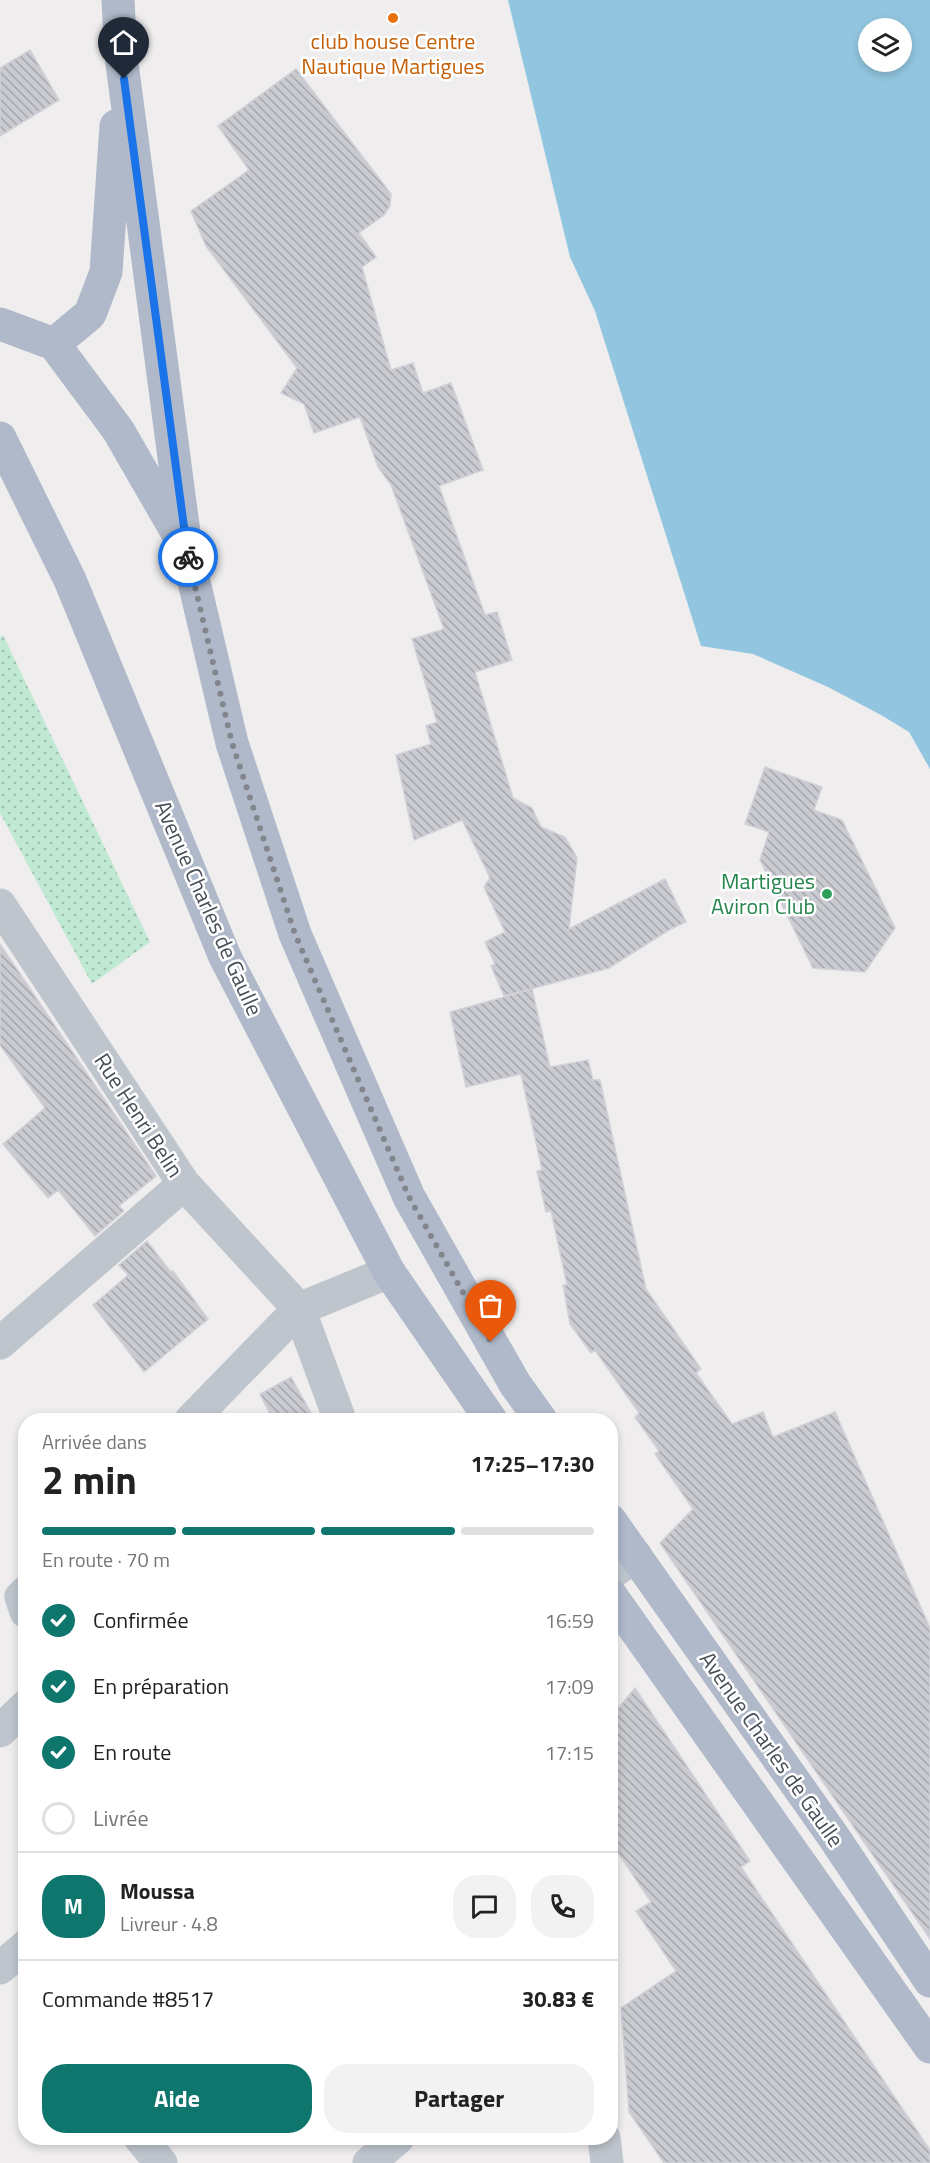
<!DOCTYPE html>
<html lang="fr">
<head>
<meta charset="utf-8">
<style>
  :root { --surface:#fff; --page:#f2f2f2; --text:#222; --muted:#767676; --line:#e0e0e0; --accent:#0f766e }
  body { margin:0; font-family:"Titillium Web",sans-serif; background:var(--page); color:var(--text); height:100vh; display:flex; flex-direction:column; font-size:22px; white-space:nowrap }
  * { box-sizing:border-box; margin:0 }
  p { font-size:20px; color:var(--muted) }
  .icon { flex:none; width:33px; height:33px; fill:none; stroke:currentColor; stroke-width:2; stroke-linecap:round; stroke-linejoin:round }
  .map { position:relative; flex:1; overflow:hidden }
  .sheet { position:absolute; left:18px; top:1413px; width:600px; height:732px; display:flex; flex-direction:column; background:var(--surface); border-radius:24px; box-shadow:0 3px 9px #0003 }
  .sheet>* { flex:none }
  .controls { position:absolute; left:858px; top:18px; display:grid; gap:12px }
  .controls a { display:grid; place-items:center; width:54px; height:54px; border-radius:50%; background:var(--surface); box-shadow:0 3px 9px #0003; font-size:30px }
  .pin { position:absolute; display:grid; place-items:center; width:51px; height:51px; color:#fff; margin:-62px -26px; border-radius:50% 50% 50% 0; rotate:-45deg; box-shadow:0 0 6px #0007 }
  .pin .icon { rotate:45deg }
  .courier { position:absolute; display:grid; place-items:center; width:60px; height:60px; margin:-30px; border:4px solid #1a73e8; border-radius:50%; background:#fff; color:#222; box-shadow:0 2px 8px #0007 }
  .overview em { font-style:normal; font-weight:700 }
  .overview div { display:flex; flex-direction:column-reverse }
  .overview { display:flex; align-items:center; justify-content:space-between; height:102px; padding:0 24px }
  h1 { font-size:39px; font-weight:700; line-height:45px }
  .bar { display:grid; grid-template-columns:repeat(4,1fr); gap:9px 6px; align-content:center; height:72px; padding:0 24px }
  .bar i { height:8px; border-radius:4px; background:var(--line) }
  .bar .current { background:var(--accent) }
  .bar p { grid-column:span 4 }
  .line { display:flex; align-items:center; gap:15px; padding:0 24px; border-top:2px solid var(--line) }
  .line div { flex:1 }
  .round { display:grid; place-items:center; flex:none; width:63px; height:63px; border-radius:24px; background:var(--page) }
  ol { padding:0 24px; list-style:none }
  li { display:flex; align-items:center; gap:18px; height:66px }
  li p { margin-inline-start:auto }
  li .icon { padding:6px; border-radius:50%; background:var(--accent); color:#fff; stroke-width:4 }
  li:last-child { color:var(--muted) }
  li i { width:33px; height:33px; border:3px solid var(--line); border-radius:50% }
  .primary-button { display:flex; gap:12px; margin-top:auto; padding:12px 24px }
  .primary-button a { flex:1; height:69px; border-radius:24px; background:var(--accent); color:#fff; font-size:24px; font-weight:700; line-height:69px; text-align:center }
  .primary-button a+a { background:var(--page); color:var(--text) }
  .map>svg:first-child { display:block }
  .green { fill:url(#green-dots) }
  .water { fill:#92c6e0; fill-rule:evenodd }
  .building { fill:url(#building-back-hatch); stroke:#d1d2d8; stroke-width:1.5 }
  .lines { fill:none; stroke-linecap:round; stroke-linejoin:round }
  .minor { stroke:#bfc5cd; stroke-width:33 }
  .major { stroke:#afb9c9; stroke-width:33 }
  .done { stroke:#82868c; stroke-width:6; stroke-dasharray:0 10.8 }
  .route { stroke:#1a73e8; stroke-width:8 }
  .food-dot { fill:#e8710a; stroke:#fff; stroke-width:2 }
  .leisure-dot { fill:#2e9e5b; stroke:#fff; stroke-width:2 }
  .labels { text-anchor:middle; stroke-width:5; stroke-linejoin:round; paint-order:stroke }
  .food-label { font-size:22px; fill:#c56008; stroke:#fff }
  .leisure-label { font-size:22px; fill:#27864d; stroke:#fff; text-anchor:end }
  .street-label { font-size:22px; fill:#474e58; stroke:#fff }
</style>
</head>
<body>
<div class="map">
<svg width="930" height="2163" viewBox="0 0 930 2163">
  <defs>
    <pattern id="green-dots" width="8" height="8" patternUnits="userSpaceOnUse" patternTransform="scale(1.5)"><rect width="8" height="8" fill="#c0e9d4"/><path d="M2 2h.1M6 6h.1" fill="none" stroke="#9ebfaf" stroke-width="1.8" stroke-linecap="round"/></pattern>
    <pattern id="building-back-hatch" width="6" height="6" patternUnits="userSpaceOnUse" patternTransform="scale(1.5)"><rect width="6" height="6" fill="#cacbd1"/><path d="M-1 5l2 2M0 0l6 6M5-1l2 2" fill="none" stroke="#a6a7ac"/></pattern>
  </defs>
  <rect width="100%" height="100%" fill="#efeded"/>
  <path class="green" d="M 3,635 L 150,942 L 92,984 L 0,813 L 0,638 Z"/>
  <path class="water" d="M 508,0 L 930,0 L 930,769 L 909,732 L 881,715 L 828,687 L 753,654 L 701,646 L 595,311 L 570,257 ZM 868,28 L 902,28 L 902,62 L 868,62 Z"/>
  <path class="building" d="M 30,50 L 59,100 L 0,136 L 0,68 Z
    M 296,69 L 391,194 L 390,206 L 384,215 L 359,233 L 376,257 L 362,267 L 391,370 L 413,363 L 423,393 L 451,383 L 483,470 L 439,486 L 485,615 L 497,612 L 512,660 L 475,672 L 513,798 L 532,808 L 541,827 L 565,837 L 577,858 L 569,929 L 665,879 L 686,922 L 669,930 L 609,968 L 504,996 L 491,966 L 495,964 L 485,942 L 505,932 L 484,887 L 490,878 L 462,820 L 414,840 L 396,755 L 431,744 L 426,726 L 437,722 L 412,639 L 444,629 L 391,485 L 378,467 L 360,417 L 314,433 L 304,404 L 281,393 L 297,368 L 206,246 L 191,211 L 249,170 L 218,126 Z
    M 765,767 L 822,787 L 814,810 L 842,820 L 895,928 L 865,972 L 813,968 L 760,860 L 769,832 L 745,824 Z
    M 0,944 L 156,1176 L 119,1206 L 124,1211 L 95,1236 L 58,1190 L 48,1198 L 3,1144 L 45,1108 L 0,1045 Z
    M 532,989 L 550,1067 L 588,1060 L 593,1080 L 600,1080 L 646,1289 L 701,1369 L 696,1373 L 732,1424 L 763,1412 L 773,1437 L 835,1412 L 930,1628 L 930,1939 L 660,1543 L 693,1509 L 655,1454 L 659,1451 L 635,1417 L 639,1413 L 595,1350 L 591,1353 L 570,1324 L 563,1285 L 567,1285 L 551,1211 L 546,1212 L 537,1171 L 542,1170 L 521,1074 L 466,1087 L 450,1012 Z
    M 147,1241 L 170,1271 L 173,1271 L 208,1319 L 144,1372 L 93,1305 L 128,1275 L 119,1265 Z
    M 291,1377 L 315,1420 L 273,1420 L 260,1394 Z
    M 635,1688 L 750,1861 L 741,1867 L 930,2150 L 930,2163 L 664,2163 L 629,2112 L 621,2008 L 676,1971 L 636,1911 L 651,1902 L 612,1844 L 610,1718 Z"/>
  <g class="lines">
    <path class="minor" d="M 0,905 L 184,1184 L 299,1309 L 340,1420
      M 0,1343 L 184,1184
      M 191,1420 L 299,1309 L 389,1272
      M 610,1574 L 636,1556
      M 26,1592 L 21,1597 L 26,1612
      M 0,1731 L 26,1706
      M 0,1968 L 26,1946
      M 140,2138 L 161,2163
      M 604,2138 L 607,2163
      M 369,2163 L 398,2138"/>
    <path class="major" d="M 118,0 L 121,56 L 186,548 L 232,743 L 295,934 L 409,1197 L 515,1384 L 541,1420
      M 0,324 L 54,344
      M 54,344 L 90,314 L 106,272 L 116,126
      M 54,344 L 118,430 L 178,534
      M 0,438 L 70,580 L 225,957 L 389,1272 L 491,1420
      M 610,1520 L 833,1836 L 930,1981
      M 610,1594 L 930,2047"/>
  </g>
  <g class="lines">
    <path class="done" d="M 188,557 L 232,743 L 295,934 L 409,1197 L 491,1342"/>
    <path class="route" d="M 124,79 L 188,557"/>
  </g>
  <circle class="food-dot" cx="393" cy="18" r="6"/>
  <circle class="leisure-dot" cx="827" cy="894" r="6"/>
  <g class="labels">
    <g class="food-label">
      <text x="393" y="49">club house Centre<tspan x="393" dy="25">Nautique Martigues</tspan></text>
    </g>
    <g class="leisure-label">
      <text x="815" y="889">Martigues<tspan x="815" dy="25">Aviron Club</tspan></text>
    </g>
    <g class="street-label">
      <text transform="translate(209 908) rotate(66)" y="8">Avenue Charles de Gaulle</text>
      <text transform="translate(139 1115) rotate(57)" y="8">Rue Henri Belin</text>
      <text transform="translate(772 1749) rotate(55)" y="8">Avenue Charles de Gaulle</text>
    </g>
  </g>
</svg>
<div class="controls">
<a><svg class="icon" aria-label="layers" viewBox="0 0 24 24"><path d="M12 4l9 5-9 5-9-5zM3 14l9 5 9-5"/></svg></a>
</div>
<div class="pin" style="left:491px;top:1342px;background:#ea580c"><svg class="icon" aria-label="bag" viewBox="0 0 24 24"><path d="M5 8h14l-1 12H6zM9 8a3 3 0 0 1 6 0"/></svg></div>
<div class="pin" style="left:124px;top:79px;background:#1f2937"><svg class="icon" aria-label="home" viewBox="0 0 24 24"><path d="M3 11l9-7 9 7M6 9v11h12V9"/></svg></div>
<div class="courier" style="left:188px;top:557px"><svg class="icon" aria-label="bike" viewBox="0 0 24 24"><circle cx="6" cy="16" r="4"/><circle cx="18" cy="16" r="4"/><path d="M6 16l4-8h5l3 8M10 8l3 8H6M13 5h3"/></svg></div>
<section class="sheet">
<div class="overview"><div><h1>2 min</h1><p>Arrivée dans</p></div><em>17:25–17:30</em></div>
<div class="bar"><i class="current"></i><i class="current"></i><i class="current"></i><i></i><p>En route · 70 m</p></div>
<ol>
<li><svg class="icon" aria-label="check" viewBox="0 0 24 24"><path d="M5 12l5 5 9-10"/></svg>Confirmée<p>16:59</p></li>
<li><svg class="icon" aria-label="check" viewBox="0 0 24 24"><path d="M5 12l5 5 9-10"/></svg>En préparation<p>17:09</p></li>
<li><svg class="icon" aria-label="check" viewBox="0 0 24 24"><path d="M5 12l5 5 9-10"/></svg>En route<p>17:15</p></li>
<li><i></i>Livrée</li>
</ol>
<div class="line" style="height:108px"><b class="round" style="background:var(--accent);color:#fff">M</b><div><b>Moussa</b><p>Livreur · 4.8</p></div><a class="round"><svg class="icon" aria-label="chat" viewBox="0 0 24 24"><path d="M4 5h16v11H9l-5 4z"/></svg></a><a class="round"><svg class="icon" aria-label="phone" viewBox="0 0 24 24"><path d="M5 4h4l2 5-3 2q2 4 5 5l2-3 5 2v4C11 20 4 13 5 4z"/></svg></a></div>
<div class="line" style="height:78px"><div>Commande #8517</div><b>30.83 €</b></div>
<div class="primary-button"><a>Aide</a><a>Partager</a></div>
</section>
</div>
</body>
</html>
